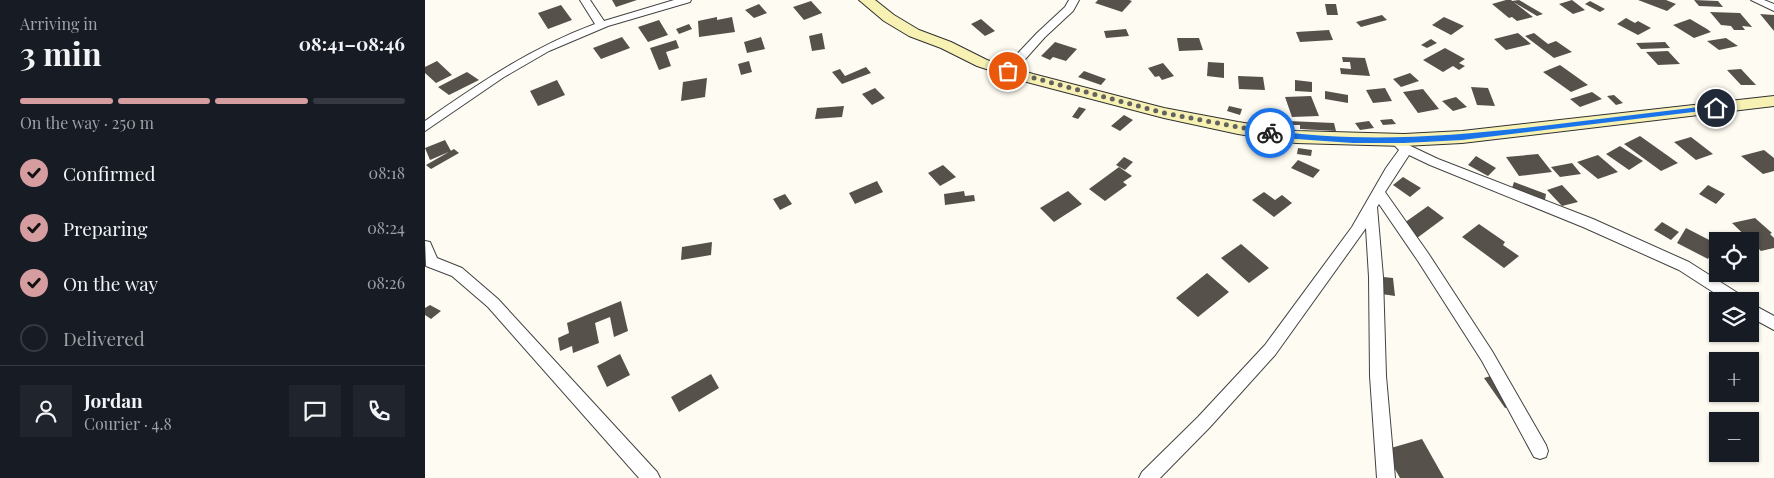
<!DOCTYPE html>
<html lang="en">
<head>
<meta charset="utf-8">
<style>
  :root { --surface:#171b24; --page:#20242c; --text:#f1f3f6; --muted:#9ea1a6; --line:#363941; --accent:#d59da0 }
  body { margin:0; font-family:"Playfair Display",serif; background:var(--page); color:var(--text); height:100vh; display:flex; flex-direction:column; font-size:19px; white-space:nowrap }
  * { box-sizing:border-box; margin:0 }
  p { font-size:16px; color:var(--muted) }
  .icon { flex:none; width:28px; height:28px; fill:none; stroke:currentColor; stroke-width:2; stroke-linecap:round; stroke-linejoin:round }
  .map { position:relative; flex:1; overflow:hidden }
  .panel { display:flex; flex-direction:column; background:var(--surface); width:425px }
  .panel>* { flex:none }
  .fabs { position:absolute; left:1284px; top:232px; display:grid; gap:10px }
  .fabs a { display:grid; place-items:center; width:50px; height:50px; border-radius:0px; background:var(--surface); box-shadow:0 1px 4px #0004; font-size:25px }
  .pin { position:absolute; display:grid; place-items:center; width:42px; height:42px; color:#fff; margin:-21px; border:2px solid #fff; border-radius:50%; box-shadow:0 1px 5px #0007 }
  .courier { position:absolute; display:grid; place-items:center; width:50px; height:50px; margin:-25px; border:4px solid #1a73e8; border-radius:50%; background:#fff; color:#222; box-shadow:0 1px 6px #0007 }
  .headline em { font-style:normal; font-weight:700 }
  .headline div { display:flex; flex-direction:column-reverse }
  .headline { display:flex; align-items:center; justify-content:space-between; height:85px; padding:0 20px }
  h1 { font-size:32px; font-weight:700; line-height:38px }
  .bar { display:grid; grid-template-columns:repeat(4,1fr); gap:8px 5px; align-content:center; height:60px; padding:0 20px }
  .bar i { height:6px; border-radius:4px; background:var(--line) }
  .bar .current { background:var(--accent) }
  .bar p { grid-column:span 4 }
  .line { display:flex; align-items:center; gap:12px; padding:0 20px; border-top:1px solid var(--line) }
  .line div { flex:1 }
  .round { display:grid; place-items:center; flex:none; width:52px; height:52px; border-radius:0px; background:var(--page) }
  ol { padding:0 20px; list-style:none }
  li { display:flex; align-items:center; gap:15px; height:55px }
  li p { margin-inline-start:auto }
  li .icon { padding:5px; border-radius:50%; background:var(--accent); color:#111; stroke-width:4 }
  li:last-child { color:var(--muted) }
  li i { width:28px; height:28px; border:2px solid var(--line); border-radius:50% }
  main { display:flex; flex:1; min-height:0 }
  .map>svg:first-child { display:block }
  .building { fill:#57514c }
  .lines { fill:none; stroke-linecap:round; stroke-linejoin:round }
  .street-casing { stroke:#424242; stroke-width:2 }
  .secondary-casing { stroke:#313131; stroke-width:2 }
  .street { fill:#fff; fill-rule:evenodd }
  .secondary { fill:#f7f1b4; fill-rule:evenodd }
  .route { fill:#1a73e8 }
  .done { stroke:#63625e; stroke-width:5; stroke-dasharray:0 9 }
</style>
</head>
<body>
<main>
<section class="panel">
<div class="headline"><div><h1>3 min</h1><p>Arriving in</p></div><em>08:41–08:46</em></div>
<div class="bar"><i class="current"></i><i class="current"></i><i class="current"></i><i></i><p>On the way · 250 m</p></div>
<ol>
<li><svg class="icon" aria-label="check" viewBox="0 0 24 24"><path d="M5 12l5 5 9-10"/></svg>Confirmed<p>08:18</p></li>
<li><svg class="icon" aria-label="check" viewBox="0 0 24 24"><path d="M5 12l5 5 9-10"/></svg>Preparing<p>08:24</p></li>
<li><svg class="icon" aria-label="check" viewBox="0 0 24 24"><path d="M5 12l5 5 9-10"/></svg>On the way<p>08:26</p></li>
<li><i></i>Delivered</li>
</ol>
<div class="line" style="height:90px"><a class="round"><svg class="icon" aria-label="person" viewBox="0 0 24 24"><circle cx="12" cy="8" r="4"/><path d="M4 21q1-7 8-7t8 7"/></svg></a><div><b>Jordan</b><p>Courier · 4.8</p></div><a class="round"><svg class="icon" aria-label="chat" viewBox="0 0 24 24"><path d="M4 5h16v11H9l-5 4z"/></svg></a><a class="round"><svg class="icon" aria-label="phone" viewBox="0 0 24 24"><path d="M5 4h4l2 5-3 2q2 4 5 5l2-3 5 2v4C11 20 4 13 5 4z"/></svg></a></div>
</section>
<div class="map">
<svg width="1349" height="478" viewBox="0 0 1349 478">
  <rect width="100%" height="100%" fill="#fefcf2"/>
  <path class="building" d="M 187,0 L 212,0 L 191,7 Z
    M 673,0 L 704,0 L 707,1 L 697,12 L 670,3 Z
    M 1081,0 L 1086,0 L 1108,17 L 1092,21 L 1087,17 L 1084,18 L 1067,4 Z
    M 1094,0 L 1118,14 L 1112,16 L 1087,1 Z
    M 1147,0 L 1160,10 L 1148,14 L 1134,4 Z
    M 1213,0 L 1241,0 L 1251,4 L 1242,11 Z
    M 1269,0 L 1293,1 L 1298,7 L 1274,6 Z
    M 386,1 L 397,13 L 379,20 L 368,7 Z
    M 1165,1 L 1180,9 L 1175,12 L 1160,4 Z
    M 334,4 L 342,13 L 329,18 L 320,10 Z
    M 900,4 L 911,4 L 913,15 L 902,15 Z
    M 136,5 L 147,20 L 123,29 L 113,13 Z
    M 1285,12 L 1315,13 L 1327,27 L 1317,26 L 1320,30 L 1309,30 L 1306,26 L 1296,25 Z
    M 1335,14 L 1349,15 L 1349,31 Z
    M 957,15 L 962,20 L 936,27 L 931,22 Z
    M 292,17 L 292,20 L 307,17 L 310,32 L 274,37 L 273,21 Z
    M 1019,17 L 1039,26 L 1026,35 L 1007,25 Z
    M 1201,18 L 1210,23 L 1213,21 L 1226,28 L 1213,35 L 1192,24 Z
    M 556,19 L 570,31 L 560,36 L 546,24 Z
    M 1265,19 L 1282,29 L 1286,32 L 1269,38 L 1248,25 Z
    M 234,20 L 243,35 L 223,42 L 213,27 Z
    M 264,24 L 267,29 L 254,34 L 251,29 Z
    M 701,29 L 704,36 L 681,38 L 679,31 Z
    M 904,30 L 908,40 L 875,42 L 871,32 Z
    M 397,33 L 400,49 L 387,51 L 384,36 Z
    M 1093,33 L 1106,44 L 1081,50 L 1069,39 Z
    M 1109,33 L 1123,44 L 1131,41 L 1147,52 L 1129,58 L 1100,36 Z
    M 197,37 L 205,48 L 176,59 L 168,48 Z
    M 336,37 L 340,49 L 322,53 L 319,42 Z
    M 752,38 L 774,38 L 778,50 L 754,51 Z
    M 1301,38 L 1313,46 L 1294,50 L 1282,41 Z
    M 1006,39 L 1012,43 L 1002,48 L 996,45 Z
    M 251,40 L 254,48 L 241,52 L 246,66 L 234,70 L 225,48 Z
    M 630,42 L 652,49 L 641,61 L 628,57 L 625,60 L 616,56 Z
    M 1240,42 L 1245,48 L 1216,49 L 1211,43 Z
    M 1020,48 L 1040,59 L 1034,63 L 1040,66 L 1034,70 L 1028,66 L 1018,72 L 998,60 Z
    M 1243,51 L 1255,64 L 1233,65 L 1221,52 Z
    M 917,57 L 940,58 L 945,76 L 916,74 L 915,68 L 926,69 L 925,62 L 918,62 Z
    M 12,61 L 27,75 L 11,83 L 0,73 L 0,67 Z
    M 324,61 L 327,72 L 316,75 L 313,64 Z
    M 783,62 L 799,63 L 799,78 L 782,76 Z
    M 738,63 L 749,76 L 737,80 L 734,76 L 730,77 L 723,68 Z
    M 1135,65 L 1163,85 L 1146,92 L 1118,72 Z
    M 441,67 L 446,73 L 417,84 L 407,72 L 415,69 L 420,76 Z
    M 1316,69 L 1331,85 L 1316,85 L 1302,70 Z
    M 659,71 L 681,79 L 676,85 L 653,77 Z
    M 42,72 L 54,80 L 24,95 L 13,87 Z
    M 985,73 L 994,81 L 976,87 L 968,79 Z
    M 813,76 L 838,77 L 840,90 L 814,89 Z
    M 282,78 L 280,97 L 256,101 L 258,82 Z
    M 132,80 L 140,95 L 113,106 L 105,91 Z
    M 870,80 L 887,82 L 887,92 L 870,91 Z
    M 1046,87 L 1063,88 L 1070,106 L 1052,105 Z
    M 450,88 L 460,98 L 447,105 L 437,94 Z
    M 960,88 L 967,101 L 948,103 L 941,90 Z
    M 998,89 L 1014,109 L 993,113 L 978,92 Z
    M 900,91 L 923,95 L 923,103 L 900,99 Z
    M 1167,92 L 1177,99 L 1155,107 L 1145,99 Z
    M 1189,95 L 1198,103 L 1191,105 L 1182,96 Z
    M 886,96 L 894,116 L 867,117 L 860,97 Z
    M 1031,97 L 1042,107 L 1028,111 L 1017,101 Z
    M 419,106 L 417,117 L 390,119 L 392,108 Z
    M 804,106 L 817,109 L 815,115 L 802,111 Z
    M 654,107 L 661,109 L 653,119 L 647,117 Z
    M 699,115 L 708,120 L 695,131 L 686,126 Z
    M 967,119 L 971,124 L 958,125 L 955,120 Z
    M 863,121 L 909,123 L 911,131 L 875,129 L 875,125 L 863,125 Z
    M 944,121 L 949,128 L 935,130 L 930,123 Z
    M 1215,136 L 1253,163 L 1236,171 L 1199,144 Z
    M 1266,137 L 1288,154 L 1271,160 L 1249,142 Z
    M 20,140 L 26,151 L 5,160 L 0,148 Z
    M 1195,146 L 1218,161 L 1204,170 L 1181,154 Z
    M 873,148 L 887,150 L 886,156 L 872,154 Z
    M 29,149 L 34,153 L 6,169 L 1,165 Z
    M 1339,150 L 1349,158 L 1349,171 L 1338,174 L 1316,156 Z
    M 1113,154 L 1127,172 L 1094,176 L 1081,157 Z
    M 1173,155 L 1193,172 L 1173,179 L 1152,162 Z
    M 1051,156 L 1071,168 L 1063,176 L 1043,165 Z
    M 699,157 L 708,162 L 700,170 L 691,165 Z
    M 873,160 L 895,170 L 888,178 L 866,168 Z
    M 1147,163 L 1156,174 L 1135,177 L 1126,167 Z
    M 518,165 L 531,177 L 515,186 L 503,173 Z
    M 694,167 L 707,176 L 698,182 L 702,185 L 680,201 L 664,189 Z
    M 978,177 L 996,188 L 985,197 L 968,185 Z
    M 452,181 L 458,192 L 430,204 L 424,193 Z
    M 1089,182 L 1121,194 L 1120,200 L 1087,188 Z
    M 1137,185 L 1153,202 L 1137,206 L 1122,190 Z
    M 1283,185 L 1300,194 L 1291,204 L 1274,194 Z
    M 539,191 L 540,196 L 549,195 L 550,201 L 520,205 L 519,194 Z
    M 643,191 L 657,204 L 629,222 L 615,208 Z
    M 839,192 L 850,200 L 857,195 L 867,203 L 849,217 L 827,200 Z
    M 360,194 L 367,204 L 355,210 L 348,199 Z
    M 1003,206 L 1019,218 L 988,241 L 972,228 Z
    M 1330,218 L 1347,233 L 1345,234 L 1349,238 L 1349,248 L 1336,251 L 1307,223 Z
    M 1237,222 L 1254,232 L 1246,240 L 1229,230 Z
    M 1054,224 L 1080,242 L 1078,245 L 1094,256 L 1079,268 L 1037,237 Z
    M 1261,228 L 1292,244 L 1283,259 L 1252,243 Z
    M 287,242 L 286,255 L 256,260 L 257,247 Z
    M 816,244 L 844,268 L 824,283 L 796,258 Z
    M 782,273 L 804,292 L 773,317 L 751,298 Z
    M 949,276 L 968,278 L 970,296 L 950,293 Z
    M 196,301 L 203,331 L 189,337 L 185,317 L 170,323 L 174,343 L 148,353 L 147,346 L 135,351 L 133,338 L 144,333 L 142,323 Z
    M 5,305 L 16,311 L 6,319 L 0,315 L 0,308 Z
    M 195,354 L 205,375 L 182,387 L 172,366 Z
    M 286,374 L 294,388 L 254,412 L 246,397 Z
    M 1069,375 L 1090,404 L 1080,408 L 1059,378 Z
    M 997,439 L 1019,478 L 975,478 L 959,450 Z"/>
  <g class="lines">
    <g class="street-casing">
      <path id="street" d="M 155,0 L 165,0 L 179,21 L 249,0 L 266,0 L 265,2 L 183,26 L 124,51 L 79,77 L 0,131 L 0,121 C 56,82 106,48 170,24 Z
        M 644,0 L 654,0 L 648,11 L 620,37 L 587,74 L 579,74 L 577,71 L 579,68 L 612,33 L 640,7 Z
        M 1326,0 L 1339,0 L 1349,4 L 1349,11 Z
        M 975,141 L 1013,159 L 1168,219 L 1264,262 L 1319,297 L 1321,301 L 1302,301 L 1254,270 L 1158,227 L 1005,165 L 984,155 L 960,192 L 1003,253 L 1067,351 L 1121,445 L 1123,451 L 1121,457 L 1115,459 L 1109,457 L 1057,361 L 993,261 L 954,204 L 952,207 L 958,277 L 961,376 L 970,478 L 952,478 L 945,376 L 944,277 L 941,228 L 850,355 L 785,427 L 735,478 L 714,478 L 717,472 L 773,417 L 840,345 L 927,227 L 961,168 L 974,150 L 969,145 Z
        M 0,241 L 5,242 L 12,258 L 37,268 L 73,299 L 232,472 L 235,478 L 214,478 L 63,307 L 27,276 L 1,266 Z
        M 1325,303 L 1349,316 L 1349,330 L 1325,317 Z"/>
    </g>
    <g class="secondary-casing">
      <path id="secondary" d="M 434,0 L 450,0 L 469,15 L 494,30 L 526,42 L 562,60 L 608,74 L 739,108 L 813,122 L 871,131 L 979,134 L 1037,131 L 1349,96 L 1349,106 L 1037,143 L 979,146 L 871,143 L 813,134 L 739,118 L 598,81 L 552,66 L 516,48 L 484,36 L 459,21 Z"/>
    </g>
    <use href="#street" class="street"/>
    <use href="#secondary" class="secondary"/>
  </g>
  <path class="route" d="M 1291,105 L 1293,106 L 1293,109 L 1037,140 L 979,143 L 928,143 L 871,139 L 845,135 L 841,133 L 845,130 C 938,144 1031,136 1125,125 C 1180,118 1235,112 1291,105 Z"/>
  <g class="lines">
    <path class="done" d="M 583,71 L 739,113 L 845,133"/>
  </g>
</svg>
<div class="fabs">
<a><svg class="icon" aria-label="locate" viewBox="0 0 24 24"><circle cx="12" cy="12" r="6"/><path d="M12 2v4M12 18v4M2 12h4M18 12h4"/></svg></a>
<a><svg class="icon" aria-label="layers" viewBox="0 0 24 24"><path d="M12 4l9 5-9 5-9-5zM3 14l9 5 9-5"/></svg></a>
<a>+</a>
<a>−</a>
</div>
<div class="pin" style="left:583px;top:71px;background:#ea580c"><svg class="icon" aria-label="bag" viewBox="0 0 24 24"><path d="M5 8h14l-1 12H6zM9 8a3 3 0 0 1 6 0"/></svg></div>
<div class="pin" style="left:1291px;top:108px;background:#1f2937"><svg class="icon" aria-label="home" viewBox="0 0 24 24"><path d="M3 11l9-7 9 7M6 9v11h12V9"/></svg></div>
<div class="courier" style="left:845px;top:133px"><svg class="icon" aria-label="bike" viewBox="0 0 24 24"><circle cx="6" cy="16" r="4"/><circle cx="18" cy="16" r="4"/><path d="M6 16l4-8h5l3 8M10 8l3 8H6M13 5h3"/></svg></div>
</div>
</main>
</body>
</html>
